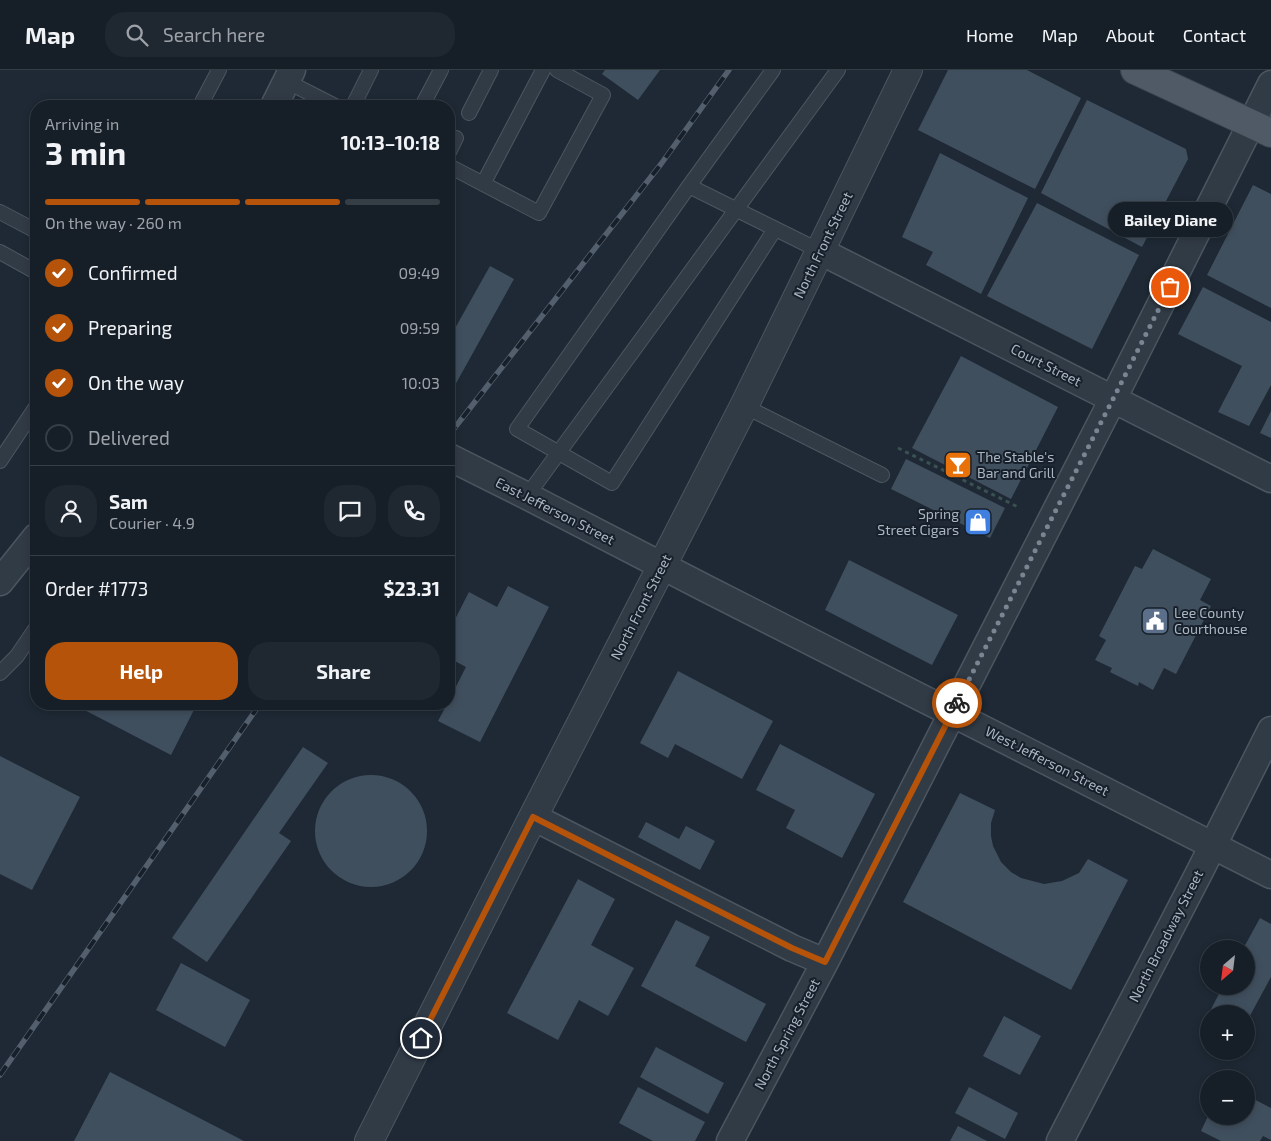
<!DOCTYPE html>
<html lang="en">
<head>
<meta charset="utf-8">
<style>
  :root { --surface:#161f28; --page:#1f2730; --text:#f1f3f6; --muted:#9ea2a8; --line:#353d45; --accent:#b45309 }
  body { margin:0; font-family:"Exo 2",sans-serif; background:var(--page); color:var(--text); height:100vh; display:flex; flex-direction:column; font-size:19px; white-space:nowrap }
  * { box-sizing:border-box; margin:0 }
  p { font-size:16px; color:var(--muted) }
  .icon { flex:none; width:28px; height:28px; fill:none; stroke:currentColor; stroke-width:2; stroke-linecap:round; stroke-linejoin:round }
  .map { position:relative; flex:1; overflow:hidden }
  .drawer { position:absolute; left:30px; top:30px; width:425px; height:610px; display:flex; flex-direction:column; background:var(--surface); border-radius:20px; box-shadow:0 2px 8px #0003,0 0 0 1px var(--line) }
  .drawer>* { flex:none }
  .needle { width:32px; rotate:208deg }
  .tools { position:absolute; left:1200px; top:870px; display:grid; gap:10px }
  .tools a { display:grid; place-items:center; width:55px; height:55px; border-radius:50%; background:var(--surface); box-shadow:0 2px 8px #0003,0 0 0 1px var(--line); font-size:25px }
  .pin { position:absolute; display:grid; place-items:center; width:42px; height:42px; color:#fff; margin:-21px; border:2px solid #fff; border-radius:50%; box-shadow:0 1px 5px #0007 }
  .courier { position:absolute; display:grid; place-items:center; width:50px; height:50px; margin:-25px; border:4px solid #b45309; border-radius:50%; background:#fff; color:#222; box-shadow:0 1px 6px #0007 }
  .bubble { position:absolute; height:35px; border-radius:18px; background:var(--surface); box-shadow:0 2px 8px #0003,0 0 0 1px var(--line); font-size:16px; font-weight:700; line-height:35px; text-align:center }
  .head em { font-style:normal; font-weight:700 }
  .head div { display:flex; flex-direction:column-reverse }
  .head { display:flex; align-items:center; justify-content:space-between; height:85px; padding:0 15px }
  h1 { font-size:32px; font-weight:700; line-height:38px }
  .bar { display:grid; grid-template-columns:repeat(4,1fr); gap:8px 5px; align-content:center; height:60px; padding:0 15px }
  .bar i { height:6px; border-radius:4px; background:var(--line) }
  .bar .selected { background:var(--accent) }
  .bar p { grid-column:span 4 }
  .line { display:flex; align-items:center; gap:12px; padding:0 15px; border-top:1px solid var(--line) }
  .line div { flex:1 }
  .round { display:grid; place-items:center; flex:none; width:52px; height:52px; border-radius:20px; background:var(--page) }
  ol { padding:0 15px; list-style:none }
  li { display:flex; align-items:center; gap:15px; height:55px }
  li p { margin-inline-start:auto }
  li .icon { padding:5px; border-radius:50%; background:var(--accent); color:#fff; stroke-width:4 }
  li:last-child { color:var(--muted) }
  li i { width:28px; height:28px; border:2px solid var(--line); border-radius:50% }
  .button { display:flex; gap:10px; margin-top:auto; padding:10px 15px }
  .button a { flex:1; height:58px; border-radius:20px; background:var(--accent); color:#fff; font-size:20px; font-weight:700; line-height:58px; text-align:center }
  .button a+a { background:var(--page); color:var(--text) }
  header { display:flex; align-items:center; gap:30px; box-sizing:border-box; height:70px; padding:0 25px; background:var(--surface); border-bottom:1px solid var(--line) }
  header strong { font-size:24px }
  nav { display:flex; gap:28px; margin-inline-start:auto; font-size:18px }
  .search { width:350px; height:45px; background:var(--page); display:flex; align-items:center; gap:12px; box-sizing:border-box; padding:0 18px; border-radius:20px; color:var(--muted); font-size:19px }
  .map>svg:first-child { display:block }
  .building { fill:#404f5e }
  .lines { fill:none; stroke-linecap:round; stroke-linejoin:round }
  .service-casing { stroke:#4c5661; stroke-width:16 }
  .minor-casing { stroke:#4c5661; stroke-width:29 }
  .tertiary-casing { stroke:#4c5661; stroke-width:30 }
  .primary-casing { stroke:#3a444f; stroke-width:30 }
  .path { stroke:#3a5151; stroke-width:3; stroke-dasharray:4 4; stroke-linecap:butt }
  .service { stroke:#313b46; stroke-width:14 }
  .minor { stroke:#313b46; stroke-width:26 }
  .tertiary { stroke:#313b46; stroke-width:28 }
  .primary { stroke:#4f5a66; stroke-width:28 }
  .rail-casing { stroke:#535f6d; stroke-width:5.5 }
  .rail { stroke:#17202a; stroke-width:4; stroke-dasharray:11; stroke-linecap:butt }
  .done { stroke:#798592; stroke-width:5; stroke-dasharray:0 9 }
  .route { stroke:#b45309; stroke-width:6 }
  .labels { text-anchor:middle; stroke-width:4; stroke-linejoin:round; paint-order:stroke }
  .street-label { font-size:14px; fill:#aab6c4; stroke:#17202a }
  .poi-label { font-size:14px; fill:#aab6c4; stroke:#17202a; text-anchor:start }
</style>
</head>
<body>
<header>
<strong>Map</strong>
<div class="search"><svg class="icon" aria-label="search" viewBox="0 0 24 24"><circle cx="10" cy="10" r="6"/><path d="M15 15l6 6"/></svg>Search here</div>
<nav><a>Home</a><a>Map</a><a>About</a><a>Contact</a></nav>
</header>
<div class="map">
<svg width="1271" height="1071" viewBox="0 0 1271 1071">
  <rect width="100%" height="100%" fill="#1e2935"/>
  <path class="building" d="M 605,0 L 660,0 L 638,30 L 602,4 Z
    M 948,0 L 1027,0 L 1081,28 L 1035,119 L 918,60 Z
    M 1087,30 L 1186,79 L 1188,89 L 1142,177 L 1041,123 Z
    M 940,83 L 1028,128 L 981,224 L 926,195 L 933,182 L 902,167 Z
    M 1253,115 L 1271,124 L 1271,238 L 1207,205 Z
    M 1037,133 L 1139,185 L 1092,279 L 987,226 Z
    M 490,196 L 514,209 L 449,326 L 449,269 Z
    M 1203,217 L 1271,252 L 1271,315 L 1249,356 L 1218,342 L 1242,296 L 1178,264 Z
    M 961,286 L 1058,337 L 1011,429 L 912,378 Z
    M 1271,341 L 1271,368 L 1260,363 Z
    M 906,389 L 1005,438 L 990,468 L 891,419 Z
    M 1153,479 L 1211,509 L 1200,530 L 1211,536 L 1176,604 L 1164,598 L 1153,620 L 1139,612 L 1138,616 L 1110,602 L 1112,598 L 1095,590 L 1106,570 L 1099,566 L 1135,496 L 1142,499 Z
    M 849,490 L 958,545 L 932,595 L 825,540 Z
    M 508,516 L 549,537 L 480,672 L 438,651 L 447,634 L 449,634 L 449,630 L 466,597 L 449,588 L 449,561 L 469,522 L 497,537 Z
    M 678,601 L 773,651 L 742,709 L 675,674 L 668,688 L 640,673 Z
    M 73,634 L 197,634 L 171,685 Z
    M 780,674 L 875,724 L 842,788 L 786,758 L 795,740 L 756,720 Z
    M 303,677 L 328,693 L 279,763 L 291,771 L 207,892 L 172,868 Z
    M 0,686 L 80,727 L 32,820 L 0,804 Z
    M315 761a56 56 0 1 1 112 0a56 56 0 1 1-112 0Z
    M 960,723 L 995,740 L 991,753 L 991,766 L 993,776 L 1001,792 L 1011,802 L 1021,808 L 1044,814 L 1062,811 L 1079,803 L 1088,789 L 1128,810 L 1071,920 L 903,832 Z
    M 646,752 L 679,769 L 686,756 L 715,771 L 700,800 L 638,767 Z
    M 578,809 L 615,829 L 591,875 L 634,898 L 608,946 L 579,930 L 558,970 L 507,943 Z
    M 1260,848 L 1271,854 L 1271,907 L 1246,953 L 1246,944 L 1209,944 L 1209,950 L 1206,949 L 1223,916 L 1246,916 L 1246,879 L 1243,879 Z
    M 676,850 L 710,867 L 695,896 L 766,934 L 746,972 L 641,916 Z
    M 181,893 L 250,930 L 225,977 L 156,940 Z
    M 1004,946 L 1041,966 L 1020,1005 L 983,986 Z
    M 656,977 L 724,1013 L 708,1044 L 640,1007 Z
    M 110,1002 L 244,1071 L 74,1071 Z
    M 638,1017 L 705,1052 L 695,1071 L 653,1071 L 619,1053 Z
    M 969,1017 L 1018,1043 L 1005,1069 L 955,1043 Z
    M 1246,1025 L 1271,1038 L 1271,1070 L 1263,1066 L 1260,1071 L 1221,1071 L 1201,1061 L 1208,1046 L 1246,1046 Z
    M 958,1056 L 987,1071 L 950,1071 Z"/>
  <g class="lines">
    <g class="service-casing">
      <path id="service" d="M 773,0 L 689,116 L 517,359 L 612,413 L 775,159
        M 286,11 L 335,36
        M 200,36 L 219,0
        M 353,36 L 371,0
        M 422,36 L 441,0
        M 469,43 L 491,0
        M 449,82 L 456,68
        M 449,96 L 539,143 L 603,25 L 557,0
        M 483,114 L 543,0
        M 689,116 L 820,181
        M 0,142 L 36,161
        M 0,182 L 36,202
        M 744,336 L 882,405
        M 0,391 L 36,337
        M 527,426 L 838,0
        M 0,603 L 17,586 L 36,558"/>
    </g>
    <g class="minor-casing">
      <path id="minor" d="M 274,36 L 292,0
        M 820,181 L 1271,409
        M 449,387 L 527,426 L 705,518 L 1271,805
        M 0,512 L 36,467
        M 533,747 L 792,878 L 825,892
        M 730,1071 L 825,892 L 1113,329 L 1271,14
        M 1060,1071 L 1199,803 L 1271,660"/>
    </g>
    <g class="tertiary-casing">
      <path id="tertiary" d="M 369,1071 L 533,747 L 744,336 L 820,181 L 908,0"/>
    </g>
    <g class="primary-casing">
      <path id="primary" d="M 1135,0 L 1271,63"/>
    </g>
    <path class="path" d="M 898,378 L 1018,437"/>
    <use href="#service" class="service"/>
    <use href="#minor" class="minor"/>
    <use href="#tertiary" class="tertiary"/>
    <use href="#primary" class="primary"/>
    <g class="rail-casing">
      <path id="rail" d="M 449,365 L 661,94 L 729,0
        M 0,1005 L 260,634"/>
    </g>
    <use href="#rail" class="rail"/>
  </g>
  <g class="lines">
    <path class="done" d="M 957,633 L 1113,329 L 1170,217"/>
    <path class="route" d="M 421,968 L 533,747 L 792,878 L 825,892 L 957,633"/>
  </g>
  <defs>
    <g id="bar-square" transform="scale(1.4375)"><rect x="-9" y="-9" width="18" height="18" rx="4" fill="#e8710a" stroke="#17202a"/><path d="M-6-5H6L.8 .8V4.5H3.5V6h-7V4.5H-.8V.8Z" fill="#fff"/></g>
    <g id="shop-square" transform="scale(1.4375)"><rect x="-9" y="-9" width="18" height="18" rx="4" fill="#3f7fe0" stroke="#17202a"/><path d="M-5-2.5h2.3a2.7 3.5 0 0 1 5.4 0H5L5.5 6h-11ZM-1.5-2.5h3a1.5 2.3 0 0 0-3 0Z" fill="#fff"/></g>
    <g id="civic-square" transform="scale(1.4375)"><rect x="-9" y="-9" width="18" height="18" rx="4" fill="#5c6f8a" stroke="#17202a"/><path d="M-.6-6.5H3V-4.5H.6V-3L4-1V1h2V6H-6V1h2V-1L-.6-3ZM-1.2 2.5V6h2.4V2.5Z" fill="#fff"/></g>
  </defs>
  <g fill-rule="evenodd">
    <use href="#bar-square" x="958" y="395"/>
    <use href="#shop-square" x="978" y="452"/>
    <use href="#civic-square" x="1155" y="551"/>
  </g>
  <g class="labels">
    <g class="street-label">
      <text transform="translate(823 175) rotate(-64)" y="5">North Front Street</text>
      <text transform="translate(1046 295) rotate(27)" y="5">Court Street</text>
      <text transform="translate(555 441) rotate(27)" y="5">East Jefferson Street</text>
      <text transform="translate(641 537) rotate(-63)" y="5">North Front Street</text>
      <text transform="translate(1047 691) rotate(27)" y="5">West Jefferson Street</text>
      <text transform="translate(1166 866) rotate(-63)" y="5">North Broadway Street</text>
      <text transform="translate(787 964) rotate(-62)" y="5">North Spring Street</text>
    </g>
    <g class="poi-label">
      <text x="977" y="392">The Stable's<tspan x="977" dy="16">Bar and Grill</tspan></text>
      <text x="959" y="449" text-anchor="end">Spring<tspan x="959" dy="16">Street Cigars</tspan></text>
      <text x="1174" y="548">Lee County<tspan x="1174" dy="16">Courthouse</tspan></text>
    </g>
  </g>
</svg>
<div class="tools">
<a><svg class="needle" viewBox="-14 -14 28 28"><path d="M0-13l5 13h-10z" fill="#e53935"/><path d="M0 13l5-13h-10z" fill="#9ea2a8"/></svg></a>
<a>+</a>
<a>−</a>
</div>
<div class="pin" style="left:1170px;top:217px;background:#ea580c"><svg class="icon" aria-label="bag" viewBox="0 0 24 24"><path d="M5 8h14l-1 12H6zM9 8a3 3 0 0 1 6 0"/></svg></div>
<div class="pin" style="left:421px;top:968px;background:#1f2937"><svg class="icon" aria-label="home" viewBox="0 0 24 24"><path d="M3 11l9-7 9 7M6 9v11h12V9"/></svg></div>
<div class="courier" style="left:957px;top:633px"><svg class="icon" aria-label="bike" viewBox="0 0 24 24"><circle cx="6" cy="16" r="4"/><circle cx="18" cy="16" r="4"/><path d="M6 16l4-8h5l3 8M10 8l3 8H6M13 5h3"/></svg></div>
<div class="bubble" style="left:1108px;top:132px;width:125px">Bailey Diane</div>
<section class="drawer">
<div class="head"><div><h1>3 min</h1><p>Arriving in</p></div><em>10:13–10:18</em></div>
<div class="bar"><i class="selected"></i><i class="selected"></i><i class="selected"></i><i></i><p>On the way · 260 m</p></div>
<ol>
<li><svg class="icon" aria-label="check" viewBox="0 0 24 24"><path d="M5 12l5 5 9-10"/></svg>Confirmed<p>09:49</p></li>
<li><svg class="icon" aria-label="check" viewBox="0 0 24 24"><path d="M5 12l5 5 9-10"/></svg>Preparing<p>09:59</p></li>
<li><svg class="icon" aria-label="check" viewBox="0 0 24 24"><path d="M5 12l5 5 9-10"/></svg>On the way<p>10:03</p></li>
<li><i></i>Delivered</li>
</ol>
<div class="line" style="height:90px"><a class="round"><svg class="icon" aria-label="person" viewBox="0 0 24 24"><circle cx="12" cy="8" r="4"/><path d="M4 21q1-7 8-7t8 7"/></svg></a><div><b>Sam</b><p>Courier · 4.9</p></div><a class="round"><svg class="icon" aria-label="chat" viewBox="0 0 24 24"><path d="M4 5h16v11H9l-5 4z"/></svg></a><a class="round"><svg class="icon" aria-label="phone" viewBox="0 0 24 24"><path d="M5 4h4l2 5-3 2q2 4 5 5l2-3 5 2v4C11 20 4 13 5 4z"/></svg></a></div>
<div class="line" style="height:65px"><div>Order #1773</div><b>$23.31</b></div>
<div class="button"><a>Help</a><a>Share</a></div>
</section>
</div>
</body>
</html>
